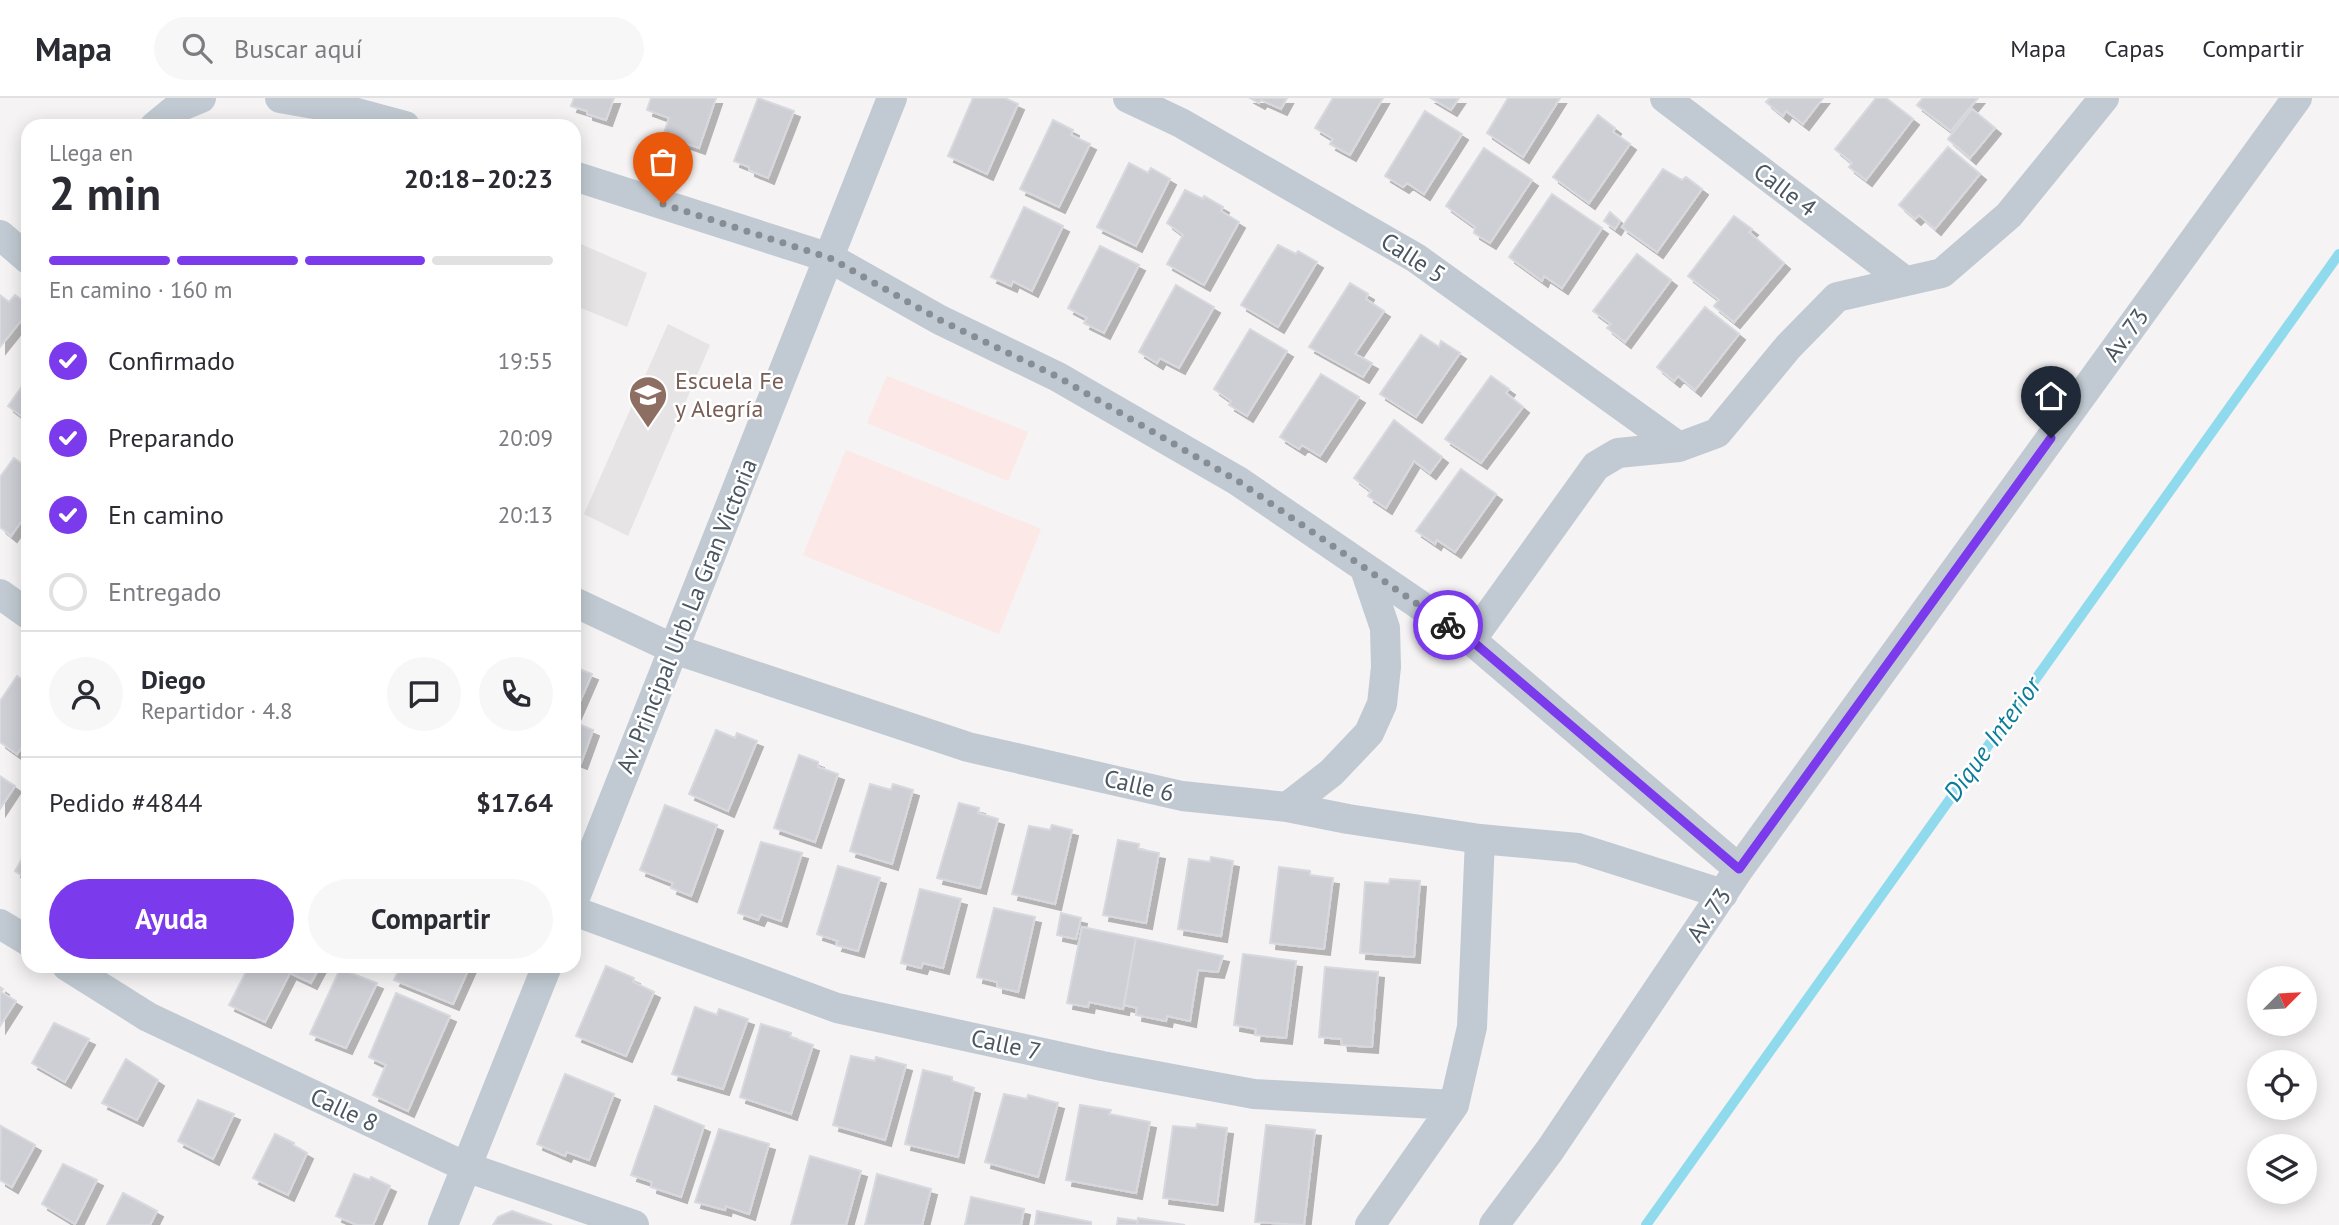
<!DOCTYPE html>
<html lang="es">
<head>
<meta charset="utf-8">
<style>
  :root { --surface:#fff; --page:#f7f7f7; --text:#2b2b33; --muted:#7c7c81; --line:#e1e1e2; --accent:#7c3aed }
  body { margin:0; font-family:"PT Sans",sans-serif; background:var(--page); color:var(--text); height:100vh; display:flex; flex-direction:column; font-size:26px; white-space:nowrap }
  * { box-sizing:border-box; margin:0 }
  p { font-size:23px; color:var(--muted) }
  .icon { flex:none; width:38px; height:38px; fill:none; stroke:currentColor; stroke-width:2; stroke-linecap:round; stroke-linejoin:round }
  .map { position:relative; flex:1; overflow:hidden }
  .side { position:absolute; left:21px; top:21px; width:560px; height:854px; display:flex; flex-direction:column; background:var(--surface); border-radius:21px; box-shadow:0 4px 18px #0003 }
  .side>* { flex:none }
  .needle { width:46px; rotate:66deg }
  .controls { position:absolute; left:2247px; top:868px; display:grid; gap:14px }
  .controls a { display:grid; place-items:center; width:70px; height:70px; border-radius:50%; background:var(--surface); box-shadow:0 4px 18px #0003; font-size:35px }
  .pin { position:absolute; display:grid; place-items:center; width:60px; height:60px; color:#fff; margin:-72px -30px; border-radius:50% 50% 50% 0; rotate:-45deg; box-shadow:0 0 7px #0007 }
  .pin .icon { rotate:45deg }
  .courier { position:absolute; display:grid; place-items:center; width:70px; height:70px; margin:-35px; border:5px solid #7c3aed; border-radius:50%; background:#fff; color:#222; box-shadow:0 2px 9px #0007 }
  .head em { font-style:normal; font-weight:800 }
  .head div { display:flex; flex-direction:column-reverse }
  .head { display:flex; align-items:center; justify-content:space-between; height:119px; padding:0 28px }
  h1 { font-size:46px; font-weight:800; line-height:52px }
  .bar { display:grid; grid-template-columns:repeat(4,1fr); gap:10px 7px; align-content:center; height:84px; padding:0 28px }
  .bar i { height:9px; border-radius:5px; background:var(--line) }
  .bar .active { background:var(--accent) }
  .bar p { grid-column:span 4 }
  .line { display:flex; align-items:center; gap:18px; padding:0 28px; border-top:2px solid var(--line) }
  .line div { flex:1 }
  .round { display:grid; place-items:center; flex:none; width:74px; height:74px; border-radius:37px; background:var(--page) }
  ol { padding:0 28px; list-style:none }
  li { display:flex; align-items:center; gap:21px; height:77px }
  li p { margin-inline-start:auto }
  li .icon { padding:7px; border-radius:50%; background:var(--accent); color:#fff; stroke-width:4 }
  li:last-child { color:var(--muted) }
  li i { width:38px; height:38px; border:4px solid var(--line); border-radius:50% }
  .action { display:flex; gap:14px; margin-top:auto; padding:14px 28px }
  .action a { flex:1; height:80px; border-radius:42px; background:var(--accent); color:#fff; font-size:28px; font-weight:800; line-height:80px; text-align:center }
  .action a+a { background:var(--page); color:var(--text) }
  header { display:flex; align-items:center; gap:42px; box-sizing:border-box; height:98px; padding:0 35px; background:var(--surface); border-bottom:2px solid var(--line) }
  header strong { font-size:33px }
  nav { display:flex; gap:38px; margin-inline-start:auto; font-size:24px }
  .search { width:490px; height:63px; background:var(--page); display:flex; align-items:center; gap:18px; box-sizing:border-box; padding:0 24px; border-radius:38px; color:var(--muted); font-size:26px }
  .map>svg:first-child { display:block }
  .education { fill:#e6e4e5 }
  .medical { fill:#fce8e6 }
  .lines { fill:none; stroke-linecap:round; stroke-linejoin:round }
  .stream { stroke:#90daee; stroke-width:10 }
  .building { fill:#cdcfd5; stroke:#d7d9de; stroke-width:2; filter:url(#shadow) }
  .street { stroke:#c1cad2; stroke-width:30 }
  .done { stroke:#868d94; stroke-width:7; stroke-dasharray:0 12.6 }
  .route { stroke:#7c3aed; stroke-width:9 }
  .labels { text-anchor:middle; stroke-width:5; stroke-linejoin:round; paint-order:stroke }
  .street-label { font-size:24px; fill:#4a5661; stroke:#fff }
  .education-label { font-size:24px; fill:#785e54; stroke:#fff; text-anchor:start }
  .water-label { font-size:26px; font-style:italic; fill:#0c7c9b; stroke:#fff }
</style>
</head>
<body>
<header>
<strong>Mapa</strong>
<div class="search"><svg class="icon" aria-label="search" viewBox="0 0 24 24"><circle cx="10" cy="10" r="6"/><path d="M15 15l6 6"/></svg>Buscar aquí</div>
<nav><a>Mapa</a><a>Capas</a><a>Compartir</a></nav>
</header>
<div class="map">
<svg width="2339" height="1127" viewBox="0 0 2339 1127">
  <defs>
    <filter id="shadow"><feDropShadow dx="6" dy="6" stdDeviation="0" flood-color="#0004"/></filter>
  </defs>
  <rect width="100%" height="100%" fill="#f5f3f3"/>
  <path class="education" d="M 574,143 L 647,175 L 627,229 L 574,207 Z
    M 668,226 L 710,247 L 628,438 L 584,416 Z"/>
  <path class="medical" d="M 887,278 L 1028,334 L 1008,383 L 867,325 Z
    M 846,352 L 1041,431 L 999,536 L 803,457 Z"/>
  <g class="lines">
    <path class="stream" d="M 1646,1127 L 2339,156"/>
  </g>
  <path class="building" d="M 574,0 L 614,0 L 606,22 L 587,16 L 587,13 L 571,8 Z
    M 651,0 L 716,0 L 699,50 L 682,44 L 681,47 L 662,41 L 669,20 L 647,12 Z
    M 758,0 L 794,13 L 768,80 L 749,72 L 749,69 L 734,63 Z
    M 973,0 L 1005,0 L 1018,6 L 987,76 L 948,58 Z
    M 1250,0 L 1287,0 L 1281,11 L 1261,2 L 1259,5 Z
    M 1333,0 L 1383,0 L 1350,57 L 1330,46 L 1333,41 L 1315,30 Z
    M 1431,0 L 1459,0 L 1451,12 Z
    M 1508,0 L 1560,0 L 1523,59 L 1487,35 Z
    M 1770,0 L 1823,0 L 1803,26 L 1786,13 L 1783,18 L 1766,4 Z
    M 1876,0 L 1886,0 L 1913,21 L 1866,82 L 1849,69 L 1852,65 L 1835,51 Z
    M 1923,0 L 1978,0 L 1951,33 L 1917,7 Z
    M 1972,11 L 1995,30 L 1970,60 L 1948,41 Z
    M 1425,13 L 1462,36 L 1424,96 L 1407,85 L 1403,89 L 1385,78 Z
    M 1598,17 L 1615,30 L 1613,34 L 1630,46 L 1589,105 L 1553,79 Z
    M 1053,22 L 1073,32 L 1071,37 L 1090,46 L 1059,109 L 1020,91 Z
    M 1948,49 L 1980,76 L 1935,131 L 1919,117 L 1915,121 L 1899,107 Z
    M 1484,50 L 1532,82 L 1490,145 L 1474,135 L 1475,129 L 1446,108 Z
    M 1129,65 L 1148,75 L 1151,70 L 1170,81 L 1136,148 L 1097,129 Z
    M 1663,71 L 1682,82 L 1686,79 L 1702,91 L 1657,154 L 1622,129 Z
    M 1185,92 L 1203,101 L 1204,98 L 1223,109 L 1221,113 L 1239,124 L 1204,187 L 1167,166 L 1183,137 L 1167,125 Z
    M 1552,96 L 1602,130 L 1562,190 L 1544,178 L 1542,183 L 1509,159 Z
    M 1024,109 L 1063,128 L 1032,193 L 1013,183 L 1011,188 L 991,179 Z
    M 1610,114 L 1620,123 L 1615,131 L 1604,123 Z
    M 1734,118 L 1752,131 L 1749,134 L 1784,165 L 1734,224 L 1714,208 L 1719,202 L 1688,178 Z
    M 1278,147 L 1296,156 L 1298,153 L 1317,164 L 1278,229 L 1241,207 Z
    M 1100,148 L 1139,167 L 1104,235 L 1084,225 L 1087,220 L 1068,210 Z
    M 1637,156 L 1671,182 L 1625,244 L 1607,230 L 1611,226 L 1593,213 Z
    M 1350,185 L 1368,196 L 1366,201 L 1384,213 L 1355,256 L 1372,265 L 1363,279 L 1309,249 Z
    M 1176,187 L 1214,209 L 1179,270 L 1160,260 L 1157,265 L 1139,254 Z
    M 0,197 L 9,204 L 15,197 L 28,206 L 28,214 L 0,249 Z
    M 1705,209 L 1739,236 L 1695,292 L 1678,278 L 1674,283 L 1657,269 Z
    M 1250,231 L 1287,253 L 1247,318 L 1229,307 L 1231,303 L 1214,291 Z
    M 1421,237 L 1439,249 L 1441,243 L 1460,255 L 1416,319 L 1380,296 Z
    M 1321,276 L 1359,299 L 1320,358 L 1302,347 L 1299,351 L 1280,339 Z
    M 1491,278 L 1509,291 L 1506,295 L 1523,309 L 1481,365 L 1445,341 Z
    M 28,280 L 28,323 L 8,308 Z
    M 1394,322 L 1442,359 L 1430,375 L 1414,363 L 1386,410 L 1368,398 L 1371,393 L 1354,380 Z
    M 14,360 L 28,370 L 28,414 L 11,438 L 0,429 L 0,379 Z
    M 1461,371 L 1496,396 L 1455,454 L 1437,442 L 1435,446 L 1416,433 Z
    M 574,569 L 592,576 L 574,617 Z
    M 17,578 L 28,585 L 28,640 L 17,656 L 0,644 L 0,603 Z
    M 574,624 L 593,632 L 581,665 L 574,662 Z
    M 716,632 L 735,640 L 737,635 L 757,643 L 728,713 L 689,696 Z
    M 799,657 L 818,664 L 818,669 L 838,676 L 815,744 L 774,730 Z
    M 0,678 L 15,688 L 0,711 Z
    M 870,686 L 891,692 L 893,686 L 913,692 L 892,766 L 850,753 Z
    M 959,705 L 979,710 L 978,715 L 998,721 L 980,790 L 937,780 Z
    M 665,707 L 717,727 L 691,798 L 671,790 L 673,785 L 640,772 Z
    M 1052,727 L 1072,732 L 1055,806 L 1012,796 L 1029,728 L 1050,732 Z
    M 1118,742 L 1139,746 L 1138,751 L 1159,755 L 1146,825 L 1103,817 Z
    M 761,744 L 802,755 L 781,823 L 761,816 L 758,822 L 738,815 Z
    M 28,751 L 28,782 L 15,773 Z
    M 1211,759 L 1233,763 L 1221,838 L 1178,831 L 1189,761 L 1210,764 Z
    M 838,768 L 880,780 L 858,853 L 836,847 L 838,843 L 817,836 Z
    M 1279,769 L 1310,773 L 1310,777 L 1333,780 L 1324,851 L 1270,845 Z
    M 1390,781 L 1420,783 L 1414,859 L 1360,855 L 1365,784 L 1389,786 Z
    M 920,791 L 961,801 L 943,870 L 923,865 L 921,870 L 901,865 Z
    M 994,810 L 1035,819 L 1018,894 L 997,889 L 997,884 L 977,879 Z
    M 1061,815 L 1081,820 L 1076,841 L 1057,837 Z
    M 1082,829 L 1136,840 L 1123,911 L 1089,904 L 1088,909 L 1067,905 Z
    M 1136,840 L 1223,858 L 1218,874 L 1198,872 L 1190,923 L 1167,918 L 1166,923 L 1136,917 L 1137,910 L 1124,907 Z
    M 1243,856 L 1296,863 L 1286,940 L 1255,937 L 1256,931 L 1234,927 Z
    M 249,868 L 320,868 L 311,885 L 290,875 L 265,924 L 229,907 Z
    M 401,868 L 470,868 L 453,906 L 394,882 Z
    M 606,868 L 634,880 L 633,884 L 654,894 L 626,958 L 576,938 Z
    M 1325,869 L 1378,874 L 1372,949 L 1342,947 L 1341,941 L 1319,939 Z
    M 340,871 L 377,885 L 346,950 L 310,936 Z
    M 0,889 L 3,891 L 1,894 L 16,903 L 0,928 Z
    M 396,895 L 450,918 L 408,1013 L 373,997 L 386,967 L 369,959 Z
    M 695,909 L 717,917 L 719,911 L 748,921 L 723,991 L 672,976 Z
    M 54,925 L 89,941 L 65,984 L 32,965 Z
    M 761,926 L 791,935 L 790,939 L 813,947 L 791,1016 L 740,999 Z
    M 851,958 L 875,963 L 876,959 L 906,967 L 885,1042 L 833,1027 Z
    M 126,961 L 158,982 L 137,1022 L 102,1005 Z
    M 923,972 L 952,979 L 952,983 L 974,990 L 958,1059 L 905,1046 Z
    M 565,976 L 614,996 L 589,1062 L 567,1054 L 565,1058 L 537,1046 Z
    M 1004,996 L 1027,1001 L 1028,997 L 1058,1005 L 1038,1079 L 985,1064 Z
    M 198,1002 L 234,1016 L 213,1061 L 178,1043 Z
    M 1080,1007 L 1111,1012 L 1109,1016 L 1150,1024 L 1136,1095 L 1066,1082 Z
    M 655,1008 L 704,1028 L 681,1099 L 651,1089 L 652,1084 L 631,1077 Z
    M 1197,1026 L 1227,1030 L 1217,1107 L 1163,1100 L 1173,1028 L 1196,1030 Z
    M 1266,1027 L 1315,1032 L 1304,1127 L 1255,1124 Z
    M 1,1028 L 35,1047 L 12,1089 L 0,1082 Z
    M 719,1031 L 769,1046 L 749,1116 L 726,1108 L 725,1112 L 695,1104 Z
    M 275,1036 L 294,1045 L 293,1047 L 307,1055 L 288,1097 L 253,1080 Z
    M 810,1058 L 861,1073 L 846,1127 L 791,1127 Z
    M 63,1066 L 97,1082 L 75,1126 L 42,1106 Z
    M 354,1076 L 370,1082 L 371,1079 L 390,1088 L 373,1127 L 357,1127 L 336,1118 Z
    M 877,1076 L 931,1091 L 922,1127 L 865,1127 Z
    M 123,1095 L 157,1113 L 150,1127 L 107,1127 Z
    M 971,1099 L 1024,1111 L 1021,1127 L 965,1127 Z
    M 512,1113 L 552,1127 L 493,1127 L 498,1119 Z
    M 1037,1113 L 1091,1124 L 1091,1127 L 1035,1127 Z
    M 1118,1120 L 1138,1123 L 1137,1127 L 1117,1127 Z
    M 1138,1120 L 1185,1127 L 1137,1127 Z"/>
  <g class="lines">
    <path class="street" d="M 280,0 L 342,11 L 405,28
      M 1128,0 L 1181,25 L 1416,160 L 1679,349
      M 1665,0 L 1905,183
      M 155,28 L 177,10 L 201,0
      M 574,78 L 830,160 L 940,222 L 1058,279 L 1238,383 L 1471,542 L 1739,771
      M 0,137 L 28,161
      M 0,496 L 28,516
      M 574,504 L 674,551 L 968,649 L 1182,698 L 1287,709 L 1348,721 L 1480,741 L 1578,750 L 1723,796
      M 1471,542 L 1596,368 L 1618,355 L 1679,349 L 1717,335 L 1788,249 L 1837,199 L 1942,175 L 2009,117 L 2104,0
      M 1287,709 L 1331,675 L 1369,635 L 1382,606 L 1386,569 L 1385,530 L 1365,471
      M 574,802 L 892,0
      M 574,813 L 837,910 L 1102,968 L 1254,996 L 1454,1007
      M 0,826 L 28,843
      M 67,868 L 148,919 L 466,1069 L 634,1127
      M 443,1127 L 547,868
      M 1370,1127 L 1454,1007 L 1472,929 L 1480,741
      M 1494,1127 L 1550,1052 L 1739,771 L 2297,0"/>
  </g>
  <g class="lines">
    <path class="done" d="M 663,106 L 830,160 L 940,222 L 1058,279 L 1238,383 L 1448,527"/>
    <path class="route" d="M 1448,527 L 1471,542 L 1739,771 L 2051,340"/>
  </g>
  <defs>
    <g id="school-pin" transform="scale(2.0125)"><path d="M0 17L-7.5 6A9.5 9.5 0 1 1 7.5 6Z" fill="#8d6e63" stroke="#fff"/><path d="M0-5L7-2L0 1L-7-2ZM-4 1L0 2.5L4 1V4Q0 6-4 4Z" fill="#fff"/></g>
  </defs>
  <g fill-rule="evenodd">
    <use href="#school-pin" x="648" y="297"/>
  </g>
  <g class="labels">
    <g class="street-label">
      <text transform="translate(1785 92) rotate(37)" y="8">Calle 4</text>
      <text transform="translate(1413 160) rotate(33)" y="8">Calle 5</text>
      <text transform="translate(2126 237) rotate(-54)" y="8">Av. 73</text>
      <text transform="translate(687 518) rotate(-68)" y="8">Av. Principal Urb. La Gran Victoria</text>
      <text transform="translate(1139 688) rotate(13)" y="8">Calle 6</text>
      <text transform="translate(1709 817) rotate(-56)" y="8">Av. 73</text>
      <text transform="translate(1006 947) rotate(12)" y="8">Calle 7</text>
      <text transform="translate(344 1012) rotate(25)" y="8">Calle 8</text>
    </g>
    <g class="education-label">
      <text x="675" y="291">Escuela Fe<tspan x="675" dy="28">y Alegría</tspan></text>
    </g>
    <g class="water-label">
      <text transform="translate(1992 641) rotate(-54)" y="9">Dique Interior</text>
    </g>
  </g>
</svg>
<div class="controls">
<a><svg class="needle" viewBox="-14 -14 28 28"><path d="M0-13l5 13h-10z" fill="#e53935"/><path d="M0 13l5-13h-10z" fill="#7c7c81"/></svg></a>
<a><svg class="icon" aria-label="locate" viewBox="0 0 24 24"><circle cx="12" cy="12" r="6"/><path d="M12 2v4M12 18v4M2 12h4M18 12h4"/></svg></a>
<a><svg class="icon" aria-label="layers" viewBox="0 0 24 24"><path d="M12 4l9 5-9 5-9-5zM3 14l9 5 9-5"/></svg></a>
</div>
<div class="pin" style="left:663px;top:106px;background:#ea580c"><svg class="icon" aria-label="bag" viewBox="0 0 24 24"><path d="M5 8h14l-1 12H6zM9 8a3 3 0 0 1 6 0"/></svg></div>
<div class="pin" style="left:2051px;top:340px;background:#1f2937"><svg class="icon" aria-label="home" viewBox="0 0 24 24"><path d="M3 11l9-7 9 7M6 9v11h12V9"/></svg></div>
<div class="courier" style="left:1448px;top:527px"><svg class="icon" aria-label="bike" viewBox="0 0 24 24"><circle cx="6" cy="16" r="4"/><circle cx="18" cy="16" r="4"/><path d="M6 16l4-8h5l3 8M10 8l3 8H6M13 5h3"/></svg></div>
<section class="side">
<div class="head"><div><h1>2 min</h1><p>Llega en</p></div><em>20:18–20:23</em></div>
<div class="bar"><i class="active"></i><i class="active"></i><i class="active"></i><i></i><p>En camino · 160 m</p></div>
<ol>
<li><svg class="icon" aria-label="check" viewBox="0 0 24 24"><path d="M5 12l5 5 9-10"/></svg>Confirmado<p>19:55</p></li>
<li><svg class="icon" aria-label="check" viewBox="0 0 24 24"><path d="M5 12l5 5 9-10"/></svg>Preparando<p>20:09</p></li>
<li><svg class="icon" aria-label="check" viewBox="0 0 24 24"><path d="M5 12l5 5 9-10"/></svg>En camino<p>20:13</p></li>
<li><i></i>Entregado</li>
</ol>
<div class="line" style="height:126px"><a class="round"><svg class="icon" aria-label="person" viewBox="0 0 24 24"><circle cx="12" cy="8" r="4"/><path d="M4 21q1-7 8-7t8 7"/></svg></a><div><b>Diego</b><p>Repartidor · 4.8</p></div><a class="round"><svg class="icon" aria-label="chat" viewBox="0 0 24 24"><path d="M4 5h16v11H9l-5 4z"/></svg></a><a class="round"><svg class="icon" aria-label="phone" viewBox="0 0 24 24"><path d="M5 4h4l2 5-3 2q2 4 5 5l2-3 5 2v4C11 20 4 13 5 4z"/></svg></a></div>
<div class="line" style="height:91px"><div>Pedido #4844</div><b>$17.64</b></div>
<div class="action"><a>Ayuda</a><a>Compartir</a></div>
</section>
</div>
</body>
</html>
